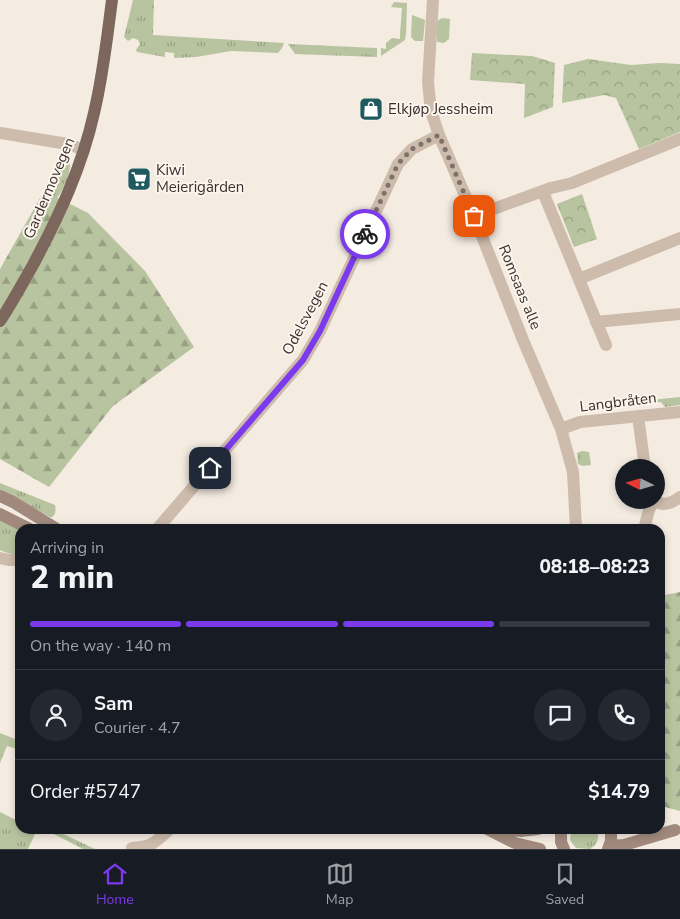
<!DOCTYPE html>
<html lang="en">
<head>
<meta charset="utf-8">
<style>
  :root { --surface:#171b24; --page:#242831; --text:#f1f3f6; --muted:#9ea1a6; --line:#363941; --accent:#7c3aed }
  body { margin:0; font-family:"Nunito Sans",sans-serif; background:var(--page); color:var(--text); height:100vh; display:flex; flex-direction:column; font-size:19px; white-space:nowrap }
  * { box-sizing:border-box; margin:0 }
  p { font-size:16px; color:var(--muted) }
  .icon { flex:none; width:28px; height:28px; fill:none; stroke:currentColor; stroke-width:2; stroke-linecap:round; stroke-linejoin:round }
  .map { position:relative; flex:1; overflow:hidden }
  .drawer { position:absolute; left:15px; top:524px; width:650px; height:310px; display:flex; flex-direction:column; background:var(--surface); border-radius:15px; box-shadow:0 2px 8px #0003 }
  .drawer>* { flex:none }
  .needle { width:32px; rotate:275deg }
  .tools { position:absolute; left:615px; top:459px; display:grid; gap:10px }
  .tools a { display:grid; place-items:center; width:50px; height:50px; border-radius:50%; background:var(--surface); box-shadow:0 2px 8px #0003; font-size:25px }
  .pin { position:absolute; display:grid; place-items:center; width:42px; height:42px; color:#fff; margin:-21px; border-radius:10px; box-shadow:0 2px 8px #0006 }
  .courier { position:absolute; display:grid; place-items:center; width:50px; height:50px; margin:-25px; border:4px solid #7c3aed; border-radius:50%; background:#fff; color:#222; box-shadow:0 1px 6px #0007 }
  .overview em { font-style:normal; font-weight:800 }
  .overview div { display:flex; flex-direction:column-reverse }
  .overview { display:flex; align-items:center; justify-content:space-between; height:85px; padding:0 15px }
  h1 { font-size:32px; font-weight:800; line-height:38px }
  .bar { display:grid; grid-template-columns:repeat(4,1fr); gap:8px 5px; align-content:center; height:60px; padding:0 15px }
  .bar i { height:6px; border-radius:4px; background:var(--line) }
  .bar .on { background:var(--accent) }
  .bar p { grid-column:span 4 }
  .line { display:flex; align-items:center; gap:12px; padding:0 15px; border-top:1px solid var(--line) }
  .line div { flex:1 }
  .round { display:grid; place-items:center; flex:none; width:52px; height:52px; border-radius:26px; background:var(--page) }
  .tabs { display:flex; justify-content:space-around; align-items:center; height:70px; border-top:1px solid var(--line); background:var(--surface); font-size:14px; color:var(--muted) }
  .tabs a { display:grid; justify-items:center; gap:2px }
  .tabs .on { color:var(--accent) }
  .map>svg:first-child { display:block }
  .grass { fill:url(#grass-tufts) }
  .forest { fill:url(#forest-firs) }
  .park { fill:url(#park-crowns) }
  .garden { fill:#b8c4a0 }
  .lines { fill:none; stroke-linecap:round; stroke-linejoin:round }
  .street { stroke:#cdbbac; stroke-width:12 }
  .secondary { stroke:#a18a7d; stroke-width:12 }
  .primary { stroke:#7d675c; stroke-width:12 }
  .done { stroke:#7c716b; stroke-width:5; stroke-dasharray:0 9 }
  .route { stroke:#7c3aed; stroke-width:6 }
  .labels { text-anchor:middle; stroke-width:4; stroke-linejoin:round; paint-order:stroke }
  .poi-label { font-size:15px; fill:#3b302b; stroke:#fbf5ee; text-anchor:start }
  .street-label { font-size:15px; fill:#3b302b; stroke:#fbf5ee }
</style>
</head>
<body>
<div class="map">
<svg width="680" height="849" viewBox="0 0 680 849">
  <defs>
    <pattern id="grass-tufts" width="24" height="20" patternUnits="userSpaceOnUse" patternTransform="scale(1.25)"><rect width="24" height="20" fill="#b8c4a0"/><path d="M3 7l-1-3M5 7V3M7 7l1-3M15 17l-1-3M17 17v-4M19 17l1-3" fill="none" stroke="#97a083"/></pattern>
    <pattern id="forest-firs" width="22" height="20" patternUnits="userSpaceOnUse" patternTransform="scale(1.25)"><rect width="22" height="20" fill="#b8c4a0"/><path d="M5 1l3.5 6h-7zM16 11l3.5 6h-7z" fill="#97a083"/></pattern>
    <pattern id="park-crowns" width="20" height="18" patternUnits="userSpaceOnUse" patternTransform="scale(1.25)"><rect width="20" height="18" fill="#b8c4a0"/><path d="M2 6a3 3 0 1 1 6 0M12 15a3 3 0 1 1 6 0" fill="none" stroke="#97a083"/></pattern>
  </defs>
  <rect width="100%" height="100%" fill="#f4ebe1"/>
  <path class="grass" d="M 133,0 L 154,0 L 153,35 L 284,43 L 282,48 L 278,53 L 231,51 L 196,57 L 174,58 L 174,53 L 165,52 L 165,57 L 137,52 L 136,50 L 140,44 L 138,40 L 133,38 L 128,41 L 124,37 Z
    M 400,34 L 406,34 L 405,40 L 381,56 L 381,48 L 386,49 L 386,43 L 392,38 L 400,39 Z
    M 288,44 L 377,48 L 377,57 L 295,54 Z
    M 67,153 C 75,166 65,187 57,198 C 55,202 51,203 47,205 Z
    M 680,397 L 680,405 L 665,407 L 661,402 L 642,405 L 642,401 Z
    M 582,451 L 589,452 L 591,465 L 583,466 L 578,464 L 577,453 Z
    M 0,483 L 55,505 C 56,510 56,517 50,517 L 0,491 Z
    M 0,518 L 20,529 L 20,552 C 13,556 7,553 0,550 Z
    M 0,733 L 20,741 L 20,750 L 7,746 L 0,763 Z
    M 0,812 L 20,822 L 20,829 L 37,830 L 28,849 L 0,849 Z
    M 44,829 L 53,829 L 95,849 L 83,849 Z
    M 571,829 L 596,829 C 600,837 598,844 590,849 L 576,848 L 570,840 Z"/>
  <path class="forest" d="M 44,191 L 88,213 L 145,271 L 194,347 L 113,406 L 49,487 L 0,459 L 0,269 Z
    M 680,592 L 680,811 L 665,807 L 660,810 L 660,596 Z"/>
  <path class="park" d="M 472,53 L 532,56 L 555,63 L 553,107 L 524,118 L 525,84 L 470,80 Z
    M 588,59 L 631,65 L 659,63 L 680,64 L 680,132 L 639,149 L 616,98 L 604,95 L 562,103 L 564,65 Z
    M 582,194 L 597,239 L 574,247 L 557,204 Z"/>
  <path class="garden" d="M 394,2 L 407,3 L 406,34 L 400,34 L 402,8 L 391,7 Z
    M 412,15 L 425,20 L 423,41 L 415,41 L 411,37 Z
    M 442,18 L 450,19 L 449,39 L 444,43 L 437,42 L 437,21 Z"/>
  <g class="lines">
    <path class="street" d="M 433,0 L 428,82 L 431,111 L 439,135 L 474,216 L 523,340 L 561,429 L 573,472 L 576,529
      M 0,133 L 68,144 L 84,150
      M 543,192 L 606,345
      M 474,216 L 551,188 L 572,183 L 680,139
      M 579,279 L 680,238
      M 596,322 L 680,314
      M 638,416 L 645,468
      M 561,429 L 580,422 L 680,412
      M 654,500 C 662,507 672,503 680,497
      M 157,529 L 303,360 L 320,331 L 398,164 L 412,149 L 439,135
      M 644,529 L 649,510 L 654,500
      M 0,558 L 9,560 L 20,560
      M 132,848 C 152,847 156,842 170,829"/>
    <path class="secondary" d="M 0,496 L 13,502 L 57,529
      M 0,514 L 30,529
      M 487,829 L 515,843 L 540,849
      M 503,829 L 521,831 L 538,829
      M 561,829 L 561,842 L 564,849
      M 609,846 L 624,845 L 675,830
      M 608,849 L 611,841 L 611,829"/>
    <path class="primary" d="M 0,321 C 12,303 22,284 33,265 C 59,216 82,167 94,113 C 103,76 107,38 112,0"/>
  </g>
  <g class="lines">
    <path class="done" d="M 365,234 L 398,164 L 412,149 L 439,135 L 474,216"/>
    <path class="route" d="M 210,468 L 303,360 L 320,331 L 365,234"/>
  </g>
  <defs>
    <g id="shop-square" transform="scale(1.25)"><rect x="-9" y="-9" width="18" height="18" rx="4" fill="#1f5a5e" stroke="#fbf5ee"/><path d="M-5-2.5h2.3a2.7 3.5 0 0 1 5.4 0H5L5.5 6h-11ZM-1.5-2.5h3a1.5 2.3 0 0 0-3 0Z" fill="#fff"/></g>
    <g id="supermarket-square" transform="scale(1.25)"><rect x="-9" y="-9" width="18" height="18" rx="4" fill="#1f5a5e" stroke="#fbf5ee"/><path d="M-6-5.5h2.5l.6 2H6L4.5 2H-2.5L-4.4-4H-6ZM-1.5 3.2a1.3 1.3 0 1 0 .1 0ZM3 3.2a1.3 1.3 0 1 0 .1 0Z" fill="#fff"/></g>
  </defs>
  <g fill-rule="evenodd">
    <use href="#shop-square" x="371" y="109"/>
    <use href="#supermarket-square" x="139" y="179"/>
  </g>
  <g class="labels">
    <g class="poi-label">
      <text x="388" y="114">Elkjøp Jessheim</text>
      <text x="156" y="175">Kiwi<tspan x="156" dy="17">Meierigården</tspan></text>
    </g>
    <g class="street-label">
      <text transform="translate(49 188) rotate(-67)" y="5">Gardermovegen</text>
      <text transform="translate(520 287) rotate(68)" y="5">Romsaas alle</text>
      <text transform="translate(305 318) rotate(-62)" y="5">Odelsvegen</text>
      <text transform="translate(618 402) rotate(-7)" y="5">Langbråten</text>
    </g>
  </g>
</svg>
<div class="tools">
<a><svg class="needle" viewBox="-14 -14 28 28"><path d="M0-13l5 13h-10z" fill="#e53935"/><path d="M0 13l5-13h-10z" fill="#9ea1a6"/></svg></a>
</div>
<div class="pin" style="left:474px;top:216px;background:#ea580c"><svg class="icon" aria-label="bag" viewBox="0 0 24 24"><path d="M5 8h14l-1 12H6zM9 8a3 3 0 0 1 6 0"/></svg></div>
<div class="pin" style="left:210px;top:468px;background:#1f2937"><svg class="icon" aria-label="home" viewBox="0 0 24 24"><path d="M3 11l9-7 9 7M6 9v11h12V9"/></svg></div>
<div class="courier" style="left:365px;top:234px"><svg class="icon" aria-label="bike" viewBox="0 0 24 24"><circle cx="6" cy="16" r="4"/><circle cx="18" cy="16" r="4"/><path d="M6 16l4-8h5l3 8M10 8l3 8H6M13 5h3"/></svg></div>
<section class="drawer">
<div class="overview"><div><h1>2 min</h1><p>Arriving in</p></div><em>08:18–08:23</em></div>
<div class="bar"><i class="on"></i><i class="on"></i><i class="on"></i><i></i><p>On the way · 140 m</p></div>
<div class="line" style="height:90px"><a class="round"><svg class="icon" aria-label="person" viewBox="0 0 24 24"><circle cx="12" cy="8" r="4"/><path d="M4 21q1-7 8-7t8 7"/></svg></a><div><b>Sam</b><p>Courier · 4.7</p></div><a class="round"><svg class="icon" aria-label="chat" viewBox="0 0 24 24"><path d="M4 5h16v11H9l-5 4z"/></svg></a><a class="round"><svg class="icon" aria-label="phone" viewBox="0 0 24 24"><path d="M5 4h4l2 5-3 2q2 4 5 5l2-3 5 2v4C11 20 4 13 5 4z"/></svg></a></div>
<div class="line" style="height:65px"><div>Order #5747</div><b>$14.79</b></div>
</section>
</div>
<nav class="tabs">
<a class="on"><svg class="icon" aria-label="home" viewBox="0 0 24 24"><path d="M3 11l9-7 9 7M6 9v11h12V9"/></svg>Home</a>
<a><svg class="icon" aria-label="map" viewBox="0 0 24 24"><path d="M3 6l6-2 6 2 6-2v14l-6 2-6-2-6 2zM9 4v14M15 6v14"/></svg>Map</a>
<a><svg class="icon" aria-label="saved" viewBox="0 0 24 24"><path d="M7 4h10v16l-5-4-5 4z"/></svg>Saved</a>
</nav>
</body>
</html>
